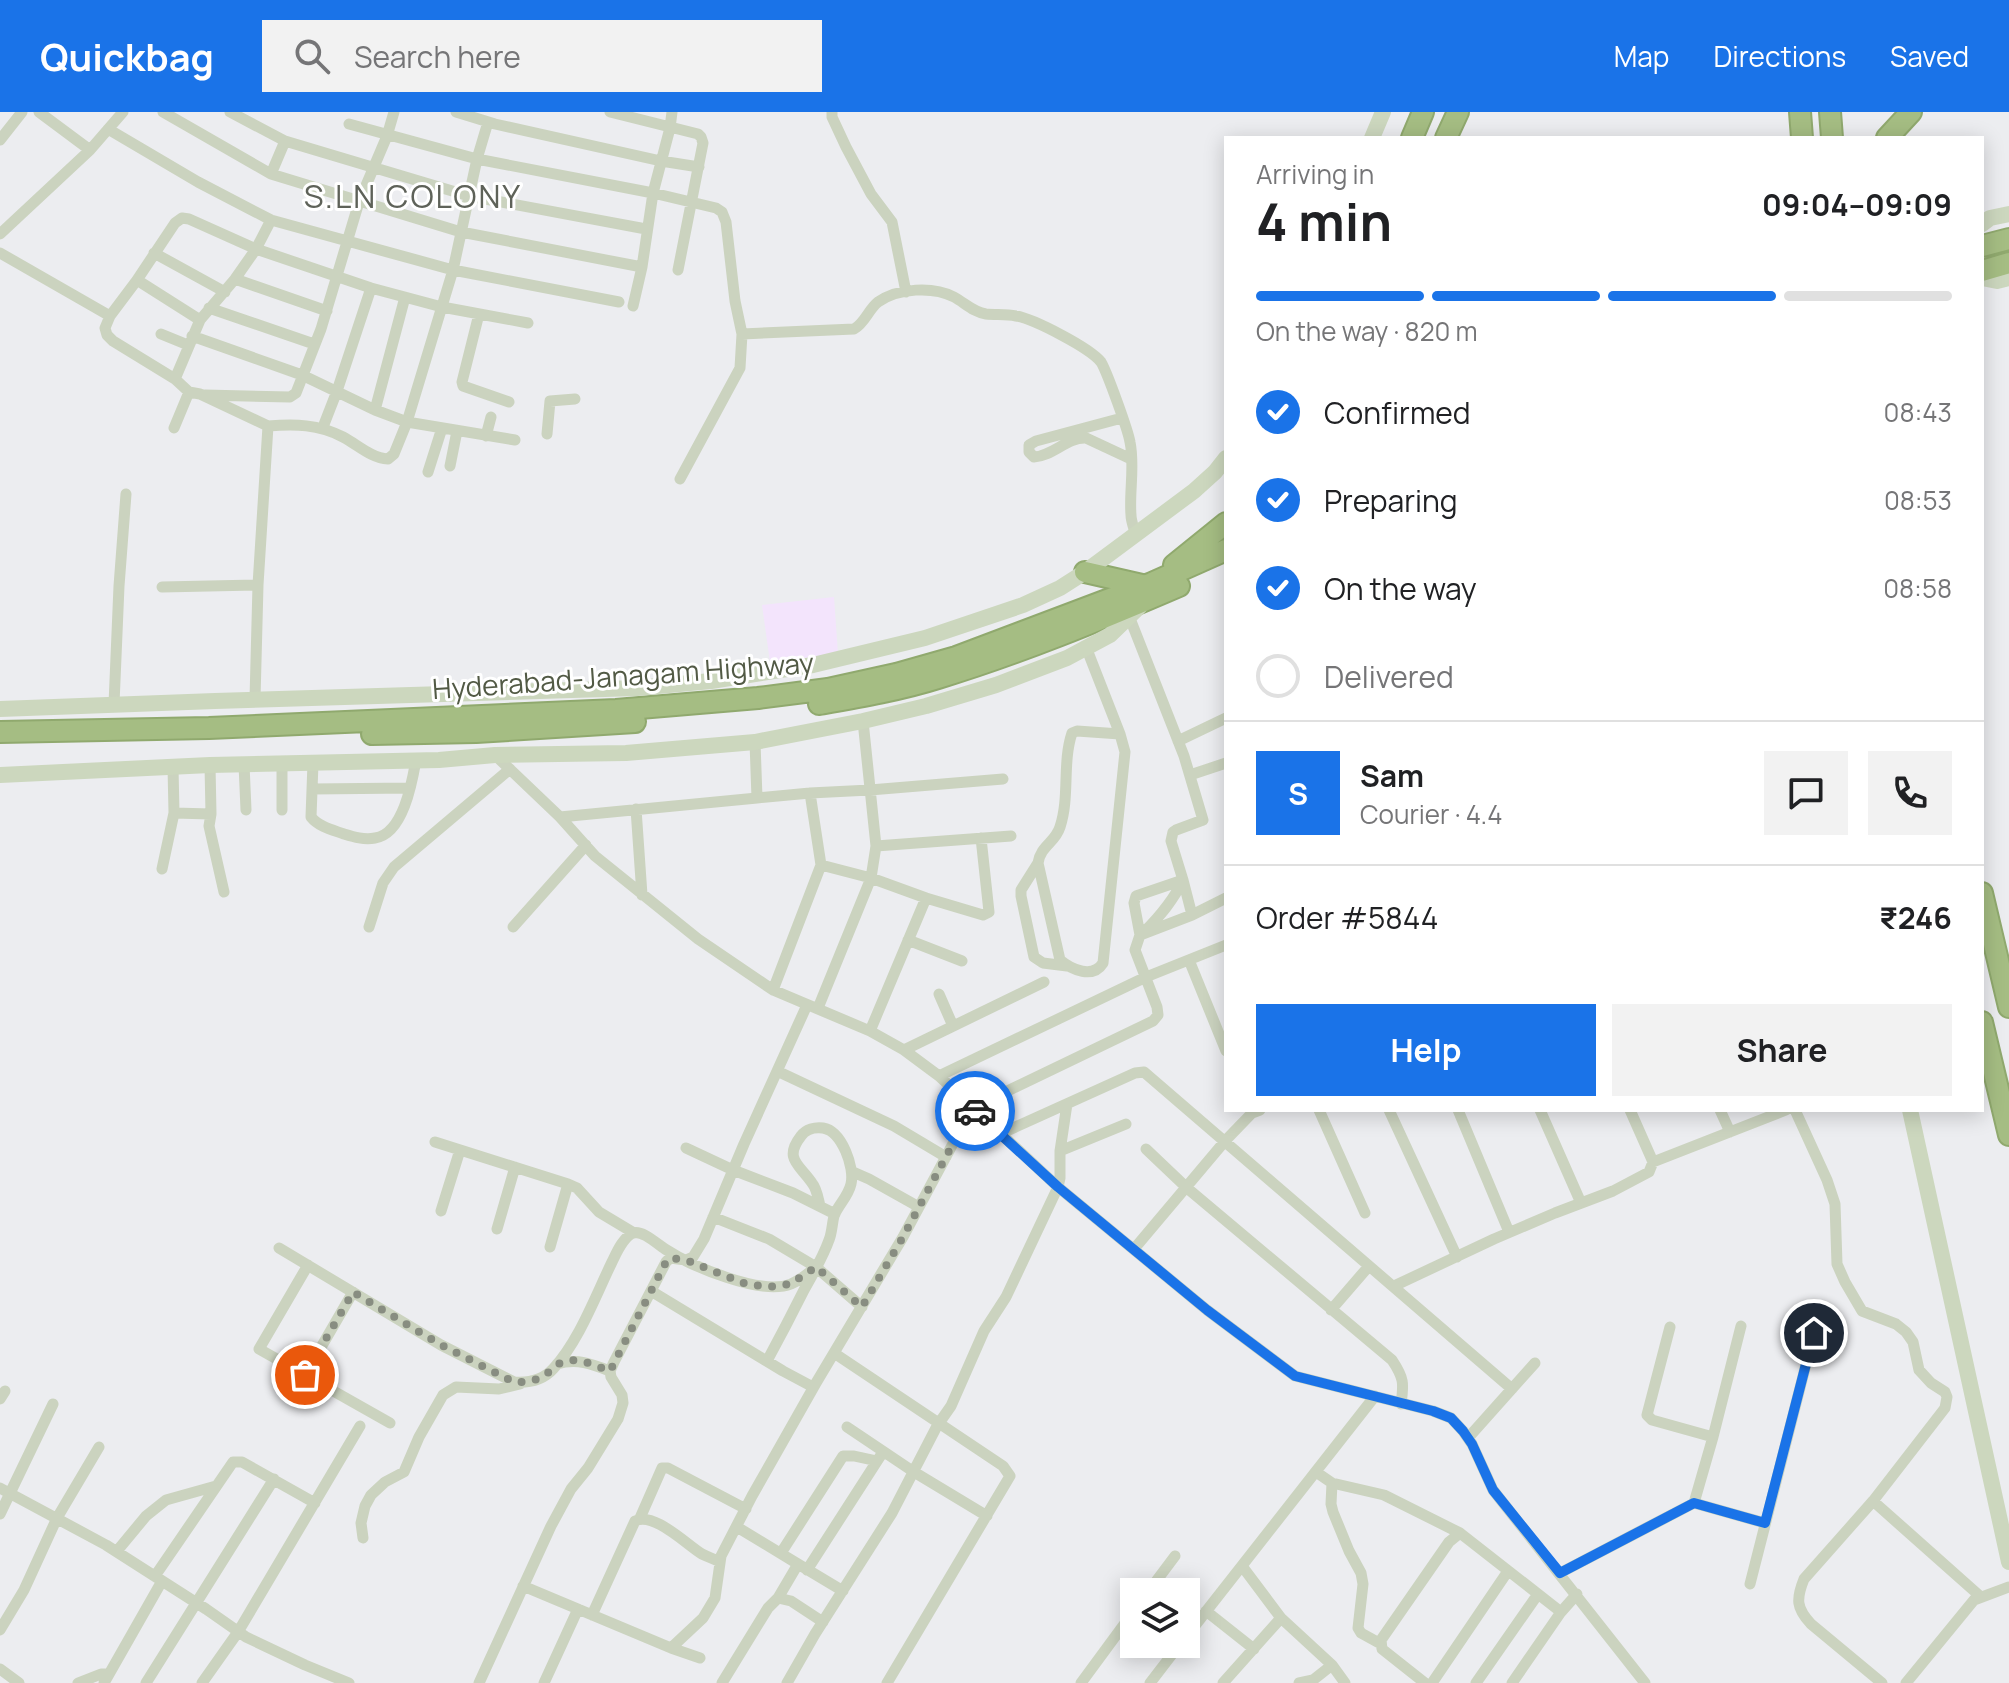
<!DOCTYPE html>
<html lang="en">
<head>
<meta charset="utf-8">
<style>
  :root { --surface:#fff; --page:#f2f2f2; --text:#202124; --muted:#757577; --line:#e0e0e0; --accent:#1a73e8 }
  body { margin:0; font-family:Manrope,sans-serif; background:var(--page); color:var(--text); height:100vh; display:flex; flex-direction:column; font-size:30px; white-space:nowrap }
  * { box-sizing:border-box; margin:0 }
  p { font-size:26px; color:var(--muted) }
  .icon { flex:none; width:44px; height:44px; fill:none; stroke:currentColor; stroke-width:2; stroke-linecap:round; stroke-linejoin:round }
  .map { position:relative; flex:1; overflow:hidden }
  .panel { position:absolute; left:1224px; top:24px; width:760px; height:976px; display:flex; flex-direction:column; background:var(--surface); border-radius:0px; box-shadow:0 4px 20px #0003 }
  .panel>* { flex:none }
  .controls { position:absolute; left:1120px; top:1466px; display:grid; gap:16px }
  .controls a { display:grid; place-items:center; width:80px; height:80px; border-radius:0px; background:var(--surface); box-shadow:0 4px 20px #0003; font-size:40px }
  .pin { position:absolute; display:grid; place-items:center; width:68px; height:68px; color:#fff; margin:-34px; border:4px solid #fff; border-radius:50%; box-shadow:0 2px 8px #0007 }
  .courier { position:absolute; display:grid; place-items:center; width:80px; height:80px; margin:-40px; border:6px solid #1a73e8; border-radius:50%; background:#fff; color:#222; box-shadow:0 2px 10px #0007 }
  .head em { font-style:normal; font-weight:700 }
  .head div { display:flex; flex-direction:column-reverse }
  .head { display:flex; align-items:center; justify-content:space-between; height:136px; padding:0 32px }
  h1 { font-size:52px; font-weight:700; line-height:60px }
  .bar { display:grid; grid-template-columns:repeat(4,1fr); gap:12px 8px; align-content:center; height:96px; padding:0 32px }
  .bar i { height:10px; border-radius:6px; background:var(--line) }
  .bar .active { background:var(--accent) }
  .bar p { grid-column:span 4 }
  .line { display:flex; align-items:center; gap:20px; padding:0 32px; border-top:2px solid var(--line) }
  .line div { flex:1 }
  .round { display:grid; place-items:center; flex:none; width:84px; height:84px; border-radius:0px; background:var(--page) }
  ol { padding:0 32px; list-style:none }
  li { display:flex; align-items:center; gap:24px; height:88px }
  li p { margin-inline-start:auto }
  li .icon { padding:8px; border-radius:50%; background:var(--accent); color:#fff; stroke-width:4 }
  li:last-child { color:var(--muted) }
  li i { width:44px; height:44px; border:4px solid var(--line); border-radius:50% }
  .cta { display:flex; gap:16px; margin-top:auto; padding:16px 32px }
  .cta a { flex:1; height:92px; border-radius:0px; background:var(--accent); color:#fff; font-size:32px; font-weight:700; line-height:92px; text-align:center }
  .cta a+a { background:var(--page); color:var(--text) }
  header { display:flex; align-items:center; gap:48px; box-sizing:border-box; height:112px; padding:0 40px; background:var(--accent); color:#fff }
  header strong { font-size:38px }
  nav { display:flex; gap:44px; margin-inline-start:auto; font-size:28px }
  .search { width:560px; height:72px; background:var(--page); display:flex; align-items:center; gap:20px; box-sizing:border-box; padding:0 28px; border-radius:0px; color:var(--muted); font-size:30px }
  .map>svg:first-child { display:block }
  .commercial { fill:#f3e4fc }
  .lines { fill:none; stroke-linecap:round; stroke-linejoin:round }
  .highway-casing { stroke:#90a96e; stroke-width:24 }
  .street { stroke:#cbd3bf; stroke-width:11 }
  .secondary { stroke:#ccd7be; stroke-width:16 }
  .highway { stroke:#a5bd83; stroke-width:20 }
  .done { stroke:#888d81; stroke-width:8; stroke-dasharray:0 14.4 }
  .route { stroke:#1a73e8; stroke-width:10 }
  .labels { text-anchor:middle; stroke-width:6; stroke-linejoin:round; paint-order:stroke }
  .street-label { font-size:28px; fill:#525a45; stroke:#fff }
  .quarter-label { font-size:32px; letter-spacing:2px; fill:#5e6259; stroke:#fff }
</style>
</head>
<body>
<header>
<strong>Quickbag</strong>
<div class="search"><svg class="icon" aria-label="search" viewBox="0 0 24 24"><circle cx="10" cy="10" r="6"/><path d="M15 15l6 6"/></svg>Search here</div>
<nav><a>Map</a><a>Directions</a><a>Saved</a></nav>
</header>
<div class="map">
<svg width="2009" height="1571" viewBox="0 0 2009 1571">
  <rect width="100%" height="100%" fill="#ecedf0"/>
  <path class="commercial" d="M 834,485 L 838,542 L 770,550 L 762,493 Z"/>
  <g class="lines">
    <g class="highway-casing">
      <path id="highway" d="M 1800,0 L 1802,26
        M 1830,0 L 1832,26
        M 1412,26 L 1423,0
        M 1446,26 L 1458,0
        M 1887,26 L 1911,0
        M 1982,134 L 2009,127
        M 1982,159 L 2009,151
        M 1174,453 L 1226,411
        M 1085,460 L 1142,473
        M 819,592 C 859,585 900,578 938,566 C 1020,541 1100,508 1179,474
        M 0,620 L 209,616 L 616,598 L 758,586 L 828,577 L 896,562 L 956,545 L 1152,471 L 1226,438
        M 372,622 L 476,620 L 635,610
        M 1982,781 L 2009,895
        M 1982,910 L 2009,1023"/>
    </g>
    <path class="street" d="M 39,0 L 90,38
      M 163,0 L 271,62 L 461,120 L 642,155
      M 230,0 L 285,29 L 469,84 L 646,117
      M 456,0 L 495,12 L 661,49 L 699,55
      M 610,0 L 698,22 L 701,25 L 703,31 L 678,158
      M 832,0 L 832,5 L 846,35 L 871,82 L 892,110 L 906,180
      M 349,12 L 477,47 L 653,81 L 716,96 L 722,100 L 726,110 L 735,189 L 742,222 L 740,256 L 680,367
      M 108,17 L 198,70 L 271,108 L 453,158 L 619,190
      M 0,28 L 22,0
      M 271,62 L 285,29
      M 0,122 L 90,38 L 123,0
      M 0,141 L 110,204
      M 154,141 L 225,180
      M 235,167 L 327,199
      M 137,168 L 200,208
      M 633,194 L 642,155 L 653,81 L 670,16 L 672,0
      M 209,196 L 314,232
      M 479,202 L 462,270 L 463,274 L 509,290
      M 161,222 L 188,233
      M 742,222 L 854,217 C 865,211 868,198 878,190 C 898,176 933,174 954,185 C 965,191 973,200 986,202 C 996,203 1006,202 1016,204 C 1034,207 1090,236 1101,250 C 1107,260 1128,318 1130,330 C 1135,354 1129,380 1131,403 C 1131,409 1134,416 1135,421
      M 192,224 L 302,263 L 375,298 L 407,310 L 515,328
      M 175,267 L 200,208 L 235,167 L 256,137 L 271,108
      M 205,283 L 290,285 L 296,281 L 321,217 L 359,90 L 387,24 L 394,0
      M 375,298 L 405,185
      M 1122,306 L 1036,329 L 1029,333 L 1029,340 L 1034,345 C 1053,344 1067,325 1086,326 L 1131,347
      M 268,314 C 295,312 318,312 343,325 C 358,333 371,346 388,347 L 394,342 L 407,310 L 453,158 L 477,47 L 488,10
      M 323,315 L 337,279 L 371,176
      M 174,316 L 189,280
      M 547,322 L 550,289 L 575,287
      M 486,324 L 491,305
      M 450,354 L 457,319
      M 428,360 L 442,316
      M 162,475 L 258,473
      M 1086,535 L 1120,622 L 1125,640 L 1103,851 C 1093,867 1072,858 1060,848 L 1038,751 C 1041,733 1055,731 1060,715 C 1070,685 1062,651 1072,621 L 1077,619 L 1120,622
      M 255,587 L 258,473 L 268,314 L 200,282 L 189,280 L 175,267 L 113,229 L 107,223 L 105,216 L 110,204 L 137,168 L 175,111 L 182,106 L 189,107 L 256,137 L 371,176 L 442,195 L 528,211
      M 114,592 L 119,474 L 126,382
      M 1178,629 L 1226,606
      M 495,643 L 560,705 L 595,744 L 698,827 L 773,878 L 870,919 L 904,938 L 939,964 L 1058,1075 L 1207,1198 L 1295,1264 L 1433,1299 L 1451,1306 L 1463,1319 L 1472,1332 L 1493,1378 L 1645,1571
      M 313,651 L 311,705 C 319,715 333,718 344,722 C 354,725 364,728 375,726 C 403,722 412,671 416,648
      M 244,652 L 246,698
      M 282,652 L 282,698
      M 210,653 L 211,702 L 209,714 L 224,780
      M 1190,663 L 1226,651
      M 312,677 L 410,676
      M 810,681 L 821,753
      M 757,686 L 810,681 L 870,678 L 1003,667
      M 636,697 L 642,783
      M 174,701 L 211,702
      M 560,705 L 757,686 L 755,630
      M 876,734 L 1011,724
      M 1038,751 L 1021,778 L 1021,784 L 1034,845 L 1043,851 L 1067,854
      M 162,757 L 174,701 L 173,655
      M 926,786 L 983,803 L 989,800 L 981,726
      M 1192,803 L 1226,786
      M 369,815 L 383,771 L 394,755 L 510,657
      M 513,815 L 586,733
      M 1144,820 C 1160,804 1173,789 1183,768
      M 1140,823 L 1134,791 L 1136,784 L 1183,768
      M 908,828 L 962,849
      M 1189,848 L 1226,939
      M 773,878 L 821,753 L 871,766 L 926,786 L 870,919
      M 939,882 L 953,914
      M 818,896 L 871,766 L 876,734 L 863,609
      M 904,938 L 1044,870
      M 777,959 L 894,1014 L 946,1045
      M 939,964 L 1146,865 L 1226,833
      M 1319,998 L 1365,1101
      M 1389,998 L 1457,1145
      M 1458,998 L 1509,1120
      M 1540,998 L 1581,1091
      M 1720,998 L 1730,1020
      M 1795,998 L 1827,1068 L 1835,1092 L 1837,1152 L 1845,1170 L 1862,1199 L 1896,1212 L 1906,1220 L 1913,1230 L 1919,1258 L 1931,1271 L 1945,1280 L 1947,1285 L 1945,1296 L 1873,1389 L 1804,1467 C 1796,1487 1796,1496 1811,1512 L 1882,1571
      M 1000,1022 L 1135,961 L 1144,960 L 1512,1277
      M 435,1030 L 568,1072 L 577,1076 L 599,1100 L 634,1121
      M 686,1036 L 733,1058 L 793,1081 L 835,1102
      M 1146,1037 L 1187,1076 L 1392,1248 C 1404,1266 1404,1271 1401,1292
      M 1060,1039 L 1126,1012
      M 1653,1050 L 1786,998
      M 853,1060 L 869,1067 L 919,1095
      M 441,1099 L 460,1038
      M 713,1105 L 769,1127 L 816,1155 L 862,1195
      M 497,1117 L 515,1055
      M 550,1135 L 568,1072
      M 279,1136 L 441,1233 L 514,1270 C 528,1271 543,1268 553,1257 C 579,1229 595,1185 612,1150 C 616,1142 623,1125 633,1121 C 643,1118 657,1132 665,1137 C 691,1154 761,1184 791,1172 C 800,1168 809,1161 816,1155
      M 1134,1137 L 1225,1029 L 1252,1001 L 1260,998
      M 308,1153 L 259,1237 L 390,1311
      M 1394,1174 L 1494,1127 L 1555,1101 L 1613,1079 L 1649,1060 L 1653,1050 L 1630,998
      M 651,1179 L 783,1259 L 813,1275
      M 1331,1198 L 1369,1154
      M 1670,1215 L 1647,1303 L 1652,1308 L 1713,1325
      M 834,1241 L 1003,1354 L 1010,1364 L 887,1571
      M 767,1249 C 780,1225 792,1202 804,1178 C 813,1162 823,1145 829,1128 C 832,1121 832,1112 834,1104 C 838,1093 848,1085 851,1072 C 855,1056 842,1019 823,1016 C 815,1015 806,1017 801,1024 C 783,1047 800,1053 812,1071 C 817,1077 818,1086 820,1094
      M 557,1252 C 577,1246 592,1252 610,1259
      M 305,1263 L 353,1180
      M 0,1287 L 5,1279
      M 847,1315 L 914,1360 L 987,1404
      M 1468,1326 L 1535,1251
      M 1316,1360 L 1332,1371 L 1384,1383 L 1460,1421
      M 1332,1371 L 1331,1392 L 1333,1400 L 1349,1439 L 1361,1461 L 1363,1472 L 1358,1516 L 1361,1521 L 1381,1532
      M 0,1376 L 106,1433 L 206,1497 L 246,1525 L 305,1553 L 349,1571
      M 1873,1389 L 1981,1485
      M 1694,1391 L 1765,1411
      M 0,1402 L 53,1292
      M 640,1406 L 662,1356 L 668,1356 L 746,1397
      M 737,1415 L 798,1452
      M 363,1426 L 361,1411 L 365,1394 L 371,1383 L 385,1370 L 404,1360 L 419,1325 L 443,1283 L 456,1275 L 499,1277 L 520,1272
      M 117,1439 L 146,1404 L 166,1388 L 216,1374
      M 781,1441 L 843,1344 L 854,1344 L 877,1349
      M 1242,1454 L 1281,1506 L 1332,1553 L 1345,1571
      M 807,1458 L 881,1343
      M 1560,1461 L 1694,1391 L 1713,1325 L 1741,1214
      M 155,1464 L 233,1350 L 242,1350 L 315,1391
      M 1750,1472 L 1814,1221
      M 523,1474 L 671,1536 L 700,1546
      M 1148,1480 L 1175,1444
      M 778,1486 L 798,1452 L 843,1479
      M 1206,1499 L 1254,1537
      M 592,1503 L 635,1409 C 653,1399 686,1432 702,1442 C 708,1445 714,1447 720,1450
      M 0,1518 L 24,1478 L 57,1406 L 99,1335
      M 1186,1525 L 1375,1284
      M 671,1536 L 703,1506 L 715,1486 L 721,1444 L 752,1384 L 816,1271 L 903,1125 L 972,996 L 1153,909 L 1158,903 L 1157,895 L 1135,838 L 1140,823 L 1192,803 L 1183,768 L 1171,729 L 1173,720 L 1176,718 L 1203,708 L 1184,644 L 1129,504
      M 0,1557 L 19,1571
      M 78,1571 L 101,1562 L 109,1562
      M 104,1571 L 162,1469
      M 146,1571 L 274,1367
      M 202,1571 L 238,1520 L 360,1314
      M 479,1571 L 551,1414 L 571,1377 L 588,1356 L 618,1307 L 623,1291 L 622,1283 L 611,1265 L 610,1259 L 614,1250 L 666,1150 L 670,1146 L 686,1148 L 693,1145 L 704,1127 L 744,1032 L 807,893
      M 544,1571 L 578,1497
      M 722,1571 L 768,1496 L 778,1486 L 791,1489 L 823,1510
      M 787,1571 L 815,1522 L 892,1401 L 937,1314 L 951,1294 L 984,1219 L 1006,1185 L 1058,1075 L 1060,1066 L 1060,1039 L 1067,992
      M 1081,1571 L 1134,1499
      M 1150,1571 L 1180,1532
      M 1223,1571 L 1281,1506
      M 1299,1571 L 1313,1568 L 1332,1553
      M 1425,1571 L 1382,1537 L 1381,1528 L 1449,1430 L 1460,1421 L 1561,1500
      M 1432,1571 L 1508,1459
      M 1476,1571 L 1538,1482
      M 1512,1571 L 1561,1500 L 1577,1482
      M 1906,1571 L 1974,1488 L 2009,1475"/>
    <path class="secondary" d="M 1372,26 L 1383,0
      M 1982,112 L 1990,106 L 2009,102
      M 1982,166 L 1997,169 L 2009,166
      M 0,597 L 215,589 L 637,576 L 711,569 L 813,553 L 925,526 L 1023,493 L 1060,476 L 1085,460 L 1194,379 L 1215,360 L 1226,346
      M 0,663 L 210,653 L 439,648 L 495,643 L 626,641 L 755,630 L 863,609 L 926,594 L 996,573 L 1067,546 L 1110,523 L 1140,494
      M 1910,998 L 2009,1450"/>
    <use href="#highway" class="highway"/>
  </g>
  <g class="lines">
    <path class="done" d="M 305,1263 L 353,1180 L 441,1233 L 514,1270 C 527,1271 540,1268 550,1259 C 556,1254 558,1251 566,1249 C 581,1246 596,1254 610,1259 L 666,1150 L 670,1146 L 686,1148 L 746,1172 L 769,1175 L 790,1172 L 816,1155 L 862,1195 L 903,1125 L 972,996 L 975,999"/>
    <path class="route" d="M 975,999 L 1058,1075 L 1207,1198 L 1295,1264 L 1433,1299 L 1451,1306 L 1463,1319 L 1472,1332 L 1493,1378 L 1560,1461 L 1694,1391 L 1765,1411 L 1814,1221"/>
  </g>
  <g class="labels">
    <g class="street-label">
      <text transform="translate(623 564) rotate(-4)" y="10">Hyderabad-Janagam Highway</text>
    </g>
    <g class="quarter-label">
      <text x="413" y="96">S.LN COLONY</text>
    </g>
  </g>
</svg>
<div class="controls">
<a><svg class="icon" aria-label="layers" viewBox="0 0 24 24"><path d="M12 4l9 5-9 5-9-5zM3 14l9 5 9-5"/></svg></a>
</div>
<div class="pin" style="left:305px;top:1263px;background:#ea580c"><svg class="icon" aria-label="bag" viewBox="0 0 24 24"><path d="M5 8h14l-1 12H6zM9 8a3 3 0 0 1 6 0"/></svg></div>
<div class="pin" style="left:1814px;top:1221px;background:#1f2937"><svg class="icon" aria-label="home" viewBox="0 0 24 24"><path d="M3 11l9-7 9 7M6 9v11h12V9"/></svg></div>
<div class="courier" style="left:975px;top:999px"><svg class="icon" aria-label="car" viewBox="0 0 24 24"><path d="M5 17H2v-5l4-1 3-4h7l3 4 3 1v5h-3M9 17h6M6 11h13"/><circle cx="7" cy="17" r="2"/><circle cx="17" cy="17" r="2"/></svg></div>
<section class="panel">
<div class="head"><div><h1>4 min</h1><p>Arriving in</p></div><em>09:04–09:09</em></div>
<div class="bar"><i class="active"></i><i class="active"></i><i class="active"></i><i></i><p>On the way · 820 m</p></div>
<ol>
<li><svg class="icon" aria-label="check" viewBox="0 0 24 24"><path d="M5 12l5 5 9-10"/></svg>Confirmed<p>08:43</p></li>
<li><svg class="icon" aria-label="check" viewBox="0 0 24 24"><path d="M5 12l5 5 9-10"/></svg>Preparing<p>08:53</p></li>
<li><svg class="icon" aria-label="check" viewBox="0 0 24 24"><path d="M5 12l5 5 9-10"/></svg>On the way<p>08:58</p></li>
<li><i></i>Delivered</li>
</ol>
<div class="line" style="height:144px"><b class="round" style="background:var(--accent);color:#fff">S</b><div><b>Sam</b><p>Courier · 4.4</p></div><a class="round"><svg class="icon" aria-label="chat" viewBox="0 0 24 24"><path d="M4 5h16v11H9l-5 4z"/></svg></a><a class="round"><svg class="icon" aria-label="phone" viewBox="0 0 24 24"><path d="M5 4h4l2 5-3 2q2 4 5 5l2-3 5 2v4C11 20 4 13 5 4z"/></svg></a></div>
<div class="line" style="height:104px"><div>Order #5844</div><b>₹246</b></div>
<div class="cta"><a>Help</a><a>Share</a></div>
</section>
</div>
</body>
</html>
